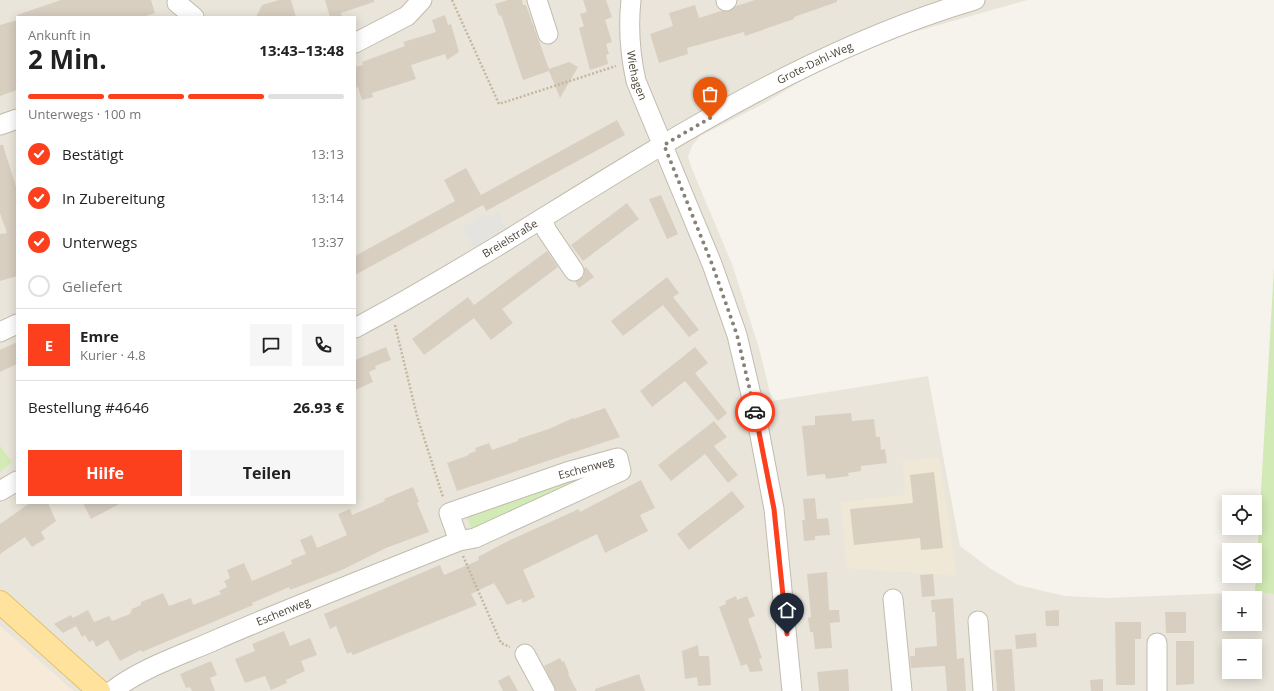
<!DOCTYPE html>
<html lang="de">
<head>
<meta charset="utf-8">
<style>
  :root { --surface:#fff; --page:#f6f6f6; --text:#222; --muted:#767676; --line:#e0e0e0; --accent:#fc3f1d }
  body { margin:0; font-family:"Open Sans",sans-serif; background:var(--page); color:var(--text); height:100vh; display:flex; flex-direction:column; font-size:15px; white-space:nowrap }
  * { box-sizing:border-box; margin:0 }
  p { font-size:13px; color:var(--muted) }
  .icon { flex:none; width:22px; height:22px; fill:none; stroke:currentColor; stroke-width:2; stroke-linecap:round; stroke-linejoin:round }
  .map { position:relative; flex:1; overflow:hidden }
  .details { position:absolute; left:16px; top:16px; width:340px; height:488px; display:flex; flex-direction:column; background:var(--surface); border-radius:0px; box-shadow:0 2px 10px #0003 }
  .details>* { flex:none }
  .tools { position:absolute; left:1222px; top:495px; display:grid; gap:8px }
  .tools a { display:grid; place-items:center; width:40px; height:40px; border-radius:0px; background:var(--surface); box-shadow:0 2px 10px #0003; font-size:20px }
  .pin { position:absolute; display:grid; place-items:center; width:34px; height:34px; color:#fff; margin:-41px -17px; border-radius:50% 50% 50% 0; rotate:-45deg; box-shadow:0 0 4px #0007 }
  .pin .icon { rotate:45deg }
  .courier { position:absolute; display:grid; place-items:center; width:40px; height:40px; margin:-20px; border:3px solid #fc3f1d; border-radius:50%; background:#fff; color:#222; box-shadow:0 1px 5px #0007 }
  .head em { font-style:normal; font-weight:700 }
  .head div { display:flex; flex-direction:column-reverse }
  .head { display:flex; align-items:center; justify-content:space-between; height:68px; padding:0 12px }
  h1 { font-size:26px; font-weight:700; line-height:30px }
  .bar { display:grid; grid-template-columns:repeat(4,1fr); gap:6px 4px; align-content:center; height:48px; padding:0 12px }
  .bar i { height:5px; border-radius:3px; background:var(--line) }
  .bar .active { background:var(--accent) }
  .bar p { grid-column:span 4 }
  .line { display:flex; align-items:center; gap:10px; padding:0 12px; border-top:1px solid var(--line) }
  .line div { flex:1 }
  .round { display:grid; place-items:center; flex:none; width:42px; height:42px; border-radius:0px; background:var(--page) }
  ol { padding:0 12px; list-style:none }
  li { display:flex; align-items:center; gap:12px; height:44px }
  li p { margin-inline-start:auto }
  li .icon { padding:4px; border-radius:50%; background:var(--accent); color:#fff; stroke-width:4 }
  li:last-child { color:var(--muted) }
  li i { width:22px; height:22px; border:2px solid var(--line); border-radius:50% }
  .cta { display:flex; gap:8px; margin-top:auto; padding:8px 12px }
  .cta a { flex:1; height:46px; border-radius:0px; background:var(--accent); color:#fff; font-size:16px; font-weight:700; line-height:46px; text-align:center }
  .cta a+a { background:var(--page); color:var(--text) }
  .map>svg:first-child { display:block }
  .residential { fill:#eae5da; fill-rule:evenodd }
  .commercial { fill:#f7ead8 }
  .education { fill:#efe8d6 }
  .green { fill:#d2eab5 }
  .parking { fill:#e5e3e0 }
  .building { fill:#d8cfc1 }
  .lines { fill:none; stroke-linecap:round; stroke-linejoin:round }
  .minor-casing { stroke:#c2bbae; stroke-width:21 }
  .major-casing { stroke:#e6c16a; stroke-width:24 }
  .path { stroke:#c4b79f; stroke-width:2.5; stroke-dasharray:2 2; stroke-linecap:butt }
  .minor { stroke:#fff; stroke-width:19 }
  .major { stroke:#ffe39c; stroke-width:22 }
  .done { stroke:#878178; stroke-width:4; stroke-dasharray:0 7.2 }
  .route { stroke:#fc3f1d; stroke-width:5 }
  .labels { text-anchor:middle; stroke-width:3; stroke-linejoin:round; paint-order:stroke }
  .street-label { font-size:11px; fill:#4b4439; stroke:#fff }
</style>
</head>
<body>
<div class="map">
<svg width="1274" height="691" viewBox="0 0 1274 691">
  <rect width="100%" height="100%" fill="#f6f3ec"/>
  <path class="residential" d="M 0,0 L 1028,0 L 910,33 L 858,53 L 806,78 L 767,102 L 700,136 L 692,146 L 688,157 L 692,169 L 732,264 L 759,348 L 772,401 L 928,376 L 960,546 L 988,567 L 1018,585 L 1065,596 L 1107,598 L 1255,592 L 1274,594 L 1274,691 L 73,691 L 0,626 ZM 17,17 L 355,17 L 355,503 L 17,503 ZM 1229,598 L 1255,598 L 1255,624 L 1229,624 ZM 1229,646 L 1255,646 L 1255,672 L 1229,672 Z"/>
  <path class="commercial" d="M 0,626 L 73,691 L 0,691 Z"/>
  <path class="education" d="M 939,457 L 957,576 L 847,568 L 841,502 L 905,495 L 903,461 Z"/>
  <path class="green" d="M 1274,268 L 1274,594 L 1255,592 Z
    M 0,446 L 12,462 L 0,472 Z
    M 575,474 L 578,482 L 473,533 L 464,510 Z"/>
  <path class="parking" d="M 498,212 L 506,227 L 473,247 L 462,227 L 485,214 L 488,218 Z"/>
  <path class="building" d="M 61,0 L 151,0 L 155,13 L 143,17 L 17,17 L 17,15 Z
    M 279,0 L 291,0 L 296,17 L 256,17 L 262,5 Z
    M 325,0 L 374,0 L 374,2 L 341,13 L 342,17 L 330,17 Z
    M 508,0 L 522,0 L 523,5 L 526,5 L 549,69 L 569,62 L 578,67 L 560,98 L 549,71 L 523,80 L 501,15 L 499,16 L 495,4 Z
    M 583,0 L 606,0 L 612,17 L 605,20 L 612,42 L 606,44 L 609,54 L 606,55 L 608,64 L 590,70 L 579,28 L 584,26 L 580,14 L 587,12 Z
    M 755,0 L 837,0 L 837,2 L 794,17 L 794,19 L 745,36 L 744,32 L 687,48 L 688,54 L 659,63 L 650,34 L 673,26 L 669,13 L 695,5 L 699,18 L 721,11 L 729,11 L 736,6 Z
    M 445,15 L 448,25 L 451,24 L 459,52 L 447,60 L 445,54 L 411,65 L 416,79 L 372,93 L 373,97 L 362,100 L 358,87 L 355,88 L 355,67 L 363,65 L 362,62 L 405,46 L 403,42 L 436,32 L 432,20 Z
    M 17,20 L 17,90 L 0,96 L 0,25 Z
    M 617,120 L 625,135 L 486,211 L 483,205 L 355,275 L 355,256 L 455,201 L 444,180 L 466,168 L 481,195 Z
    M 0,145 L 3,145 L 17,190 L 17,276 L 0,281 L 0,234 L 7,233 L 0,213 Z
    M 661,195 L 678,234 L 667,239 L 649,199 Z
    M 627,203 L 639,219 L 583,261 L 571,245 Z
    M 547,251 L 558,267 L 502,309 L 513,323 L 491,340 L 474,318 L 424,355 L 412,339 L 468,297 L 474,305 Z
    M 586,267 L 594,277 L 579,288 L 575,282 L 584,276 L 584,268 Z
    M 667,277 L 679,293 L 673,297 L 699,330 L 689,337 L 663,305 L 623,336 L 611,321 Z
    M 17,342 L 17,364 L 0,372 L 0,350 Z
    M 386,347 L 391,360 L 375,366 L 376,369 L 369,372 L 373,382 L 355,390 L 355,360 Z
    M 695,347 L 708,363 L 695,373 L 727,413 L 718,421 L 685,381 L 652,407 L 640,391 Z
    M 605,408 L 620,437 L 457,491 L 447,463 L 469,455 L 468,454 L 476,451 L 475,448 L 489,443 L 492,450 L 518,441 L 518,439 L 549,429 L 573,418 L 574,419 Z
    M 851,413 L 852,421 L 874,419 L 876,437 L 880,437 L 881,450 L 885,449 L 887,463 L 861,466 L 861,471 L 848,473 L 849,476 L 826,479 L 825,474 L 807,476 L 802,426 L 815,425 L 815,416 Z
    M 714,421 L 727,437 L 714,446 L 738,475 L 728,483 L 705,454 L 671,481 L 658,465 Z
    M 934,472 L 943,548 L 921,550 L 920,538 L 854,545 L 850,509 L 913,503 L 910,475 Z
    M 641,480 L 655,508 L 640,515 L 648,531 L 605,553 L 597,534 L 523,570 L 535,597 L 523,603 L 521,599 L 507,605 L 494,583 L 471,594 L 477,605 L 353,655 L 351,652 L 347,654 L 336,626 L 330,629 L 324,614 L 440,565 L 444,575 L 479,560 L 478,557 L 506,542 L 579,509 L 580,512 Z
    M 413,487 L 419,502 L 417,503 L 429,532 L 386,548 L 342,570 L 290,590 L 289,587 L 273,594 L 252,603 L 253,605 L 142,652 L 141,650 L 120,661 L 108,640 L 96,647 L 93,640 L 89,642 L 85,635 L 82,637 L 76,626 L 63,633 L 54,624 L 71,615 L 73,618 L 88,610 L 94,622 L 109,616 L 112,621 L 130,614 L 132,609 L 141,605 L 141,602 L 163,593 L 169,606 L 191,598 L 193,605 L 221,594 L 219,591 L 227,587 L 224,581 L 230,578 L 227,570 L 244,563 L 252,581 L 292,564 L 291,560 L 306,554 L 300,540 L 312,535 L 317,548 L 347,535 L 338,514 L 350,509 L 352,515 L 385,501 L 384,499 Z
    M 732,491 L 745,507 L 689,550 L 677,534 Z
    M 815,498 L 817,519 L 828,518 L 830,535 L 815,536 L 815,540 L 804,541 L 802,520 L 805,520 L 803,499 Z
    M 30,503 L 48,503 L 56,521 L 41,532 L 45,539 L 32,547 L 25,537 L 0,554 L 0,524 Z
    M 83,503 L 121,503 L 91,519 Z
    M 827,572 L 829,610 L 839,610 L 840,622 L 830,623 L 832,648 L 815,649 L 813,632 L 810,632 L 808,618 L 811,617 L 807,574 Z
    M 933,574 L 935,596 L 922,597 L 920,575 Z
    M 736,596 L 737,600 L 747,596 L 755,616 L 748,619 L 762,658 L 759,659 L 763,671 L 750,672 L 747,664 L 741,666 L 719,607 L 726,604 L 725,601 Z
    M 953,598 L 957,659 L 964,658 L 966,691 L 947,691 L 945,666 L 911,668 L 910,656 L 915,656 L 915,648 L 937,646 L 935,612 L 932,612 L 931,600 Z
    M 1059,610 L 1059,626 L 1046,626 L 1045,611 Z
    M 1165,612 L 1186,612 L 1186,633 L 1166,633 Z
    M 1115,622 L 1141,622 L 1141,639 L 1135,639 L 1135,685 L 1116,685 Z
    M 284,631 L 290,646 L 310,638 L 317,655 L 301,661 L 305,671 L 286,680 L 287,683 L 271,690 L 265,676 L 245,683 L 235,659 L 255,651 L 252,644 Z
    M 1036,633 L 1037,647 L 1016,649 L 1015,635 Z
    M 1176,641 L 1194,641 L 1194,684 L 1176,685 Z
    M 698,645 L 699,656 L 709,656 L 711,685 L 698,686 L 697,677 L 685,679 L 682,651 Z
    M 1012,649 L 1015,691 L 997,691 L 994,650 Z
    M 560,658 L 562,662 L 564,661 L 569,673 L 568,674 L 577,691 L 556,691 L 544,666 Z
    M 211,661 L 217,675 L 210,678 L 215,691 L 192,691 L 190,687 L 186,688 L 180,674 Z
    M 848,669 L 849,691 L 819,691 L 817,672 Z
    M 639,674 L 645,691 L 595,691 L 595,689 Z
    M 509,675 L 518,691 L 503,691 L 498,681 Z
    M 1103,679 L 1103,691 L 1091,691 L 1090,680 Z"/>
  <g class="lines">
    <g class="minor-casing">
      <g id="minor">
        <path d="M 537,0 L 548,34"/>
        <path id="s1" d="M 631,0 C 628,28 630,54 636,81 L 712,264 L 737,335 L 757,420 L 774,509 L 792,691"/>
        <path d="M 726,1 L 727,0"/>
        <path d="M 177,3 L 194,17"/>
        <path d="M 355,43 L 407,16 L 422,0"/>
        <path d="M 0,125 L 17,119"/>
        <path d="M 542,219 L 547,231 L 574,271"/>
        <path id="s2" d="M 355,328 C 403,303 449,275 496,247 C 649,153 802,51 975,0"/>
        <path d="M 0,332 L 17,324"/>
        <path d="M 0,491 L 17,481"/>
        <path d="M 893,599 L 902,691"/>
        <path d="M 978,621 L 983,691"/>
        <path d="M 1157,643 L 1157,691"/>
        <path d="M 525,654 L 545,691"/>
        <path id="s3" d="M 112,691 C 143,667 185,654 220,638 C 299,604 379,573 459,541 L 475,538 L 621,471 L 618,458 L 567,472 L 449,513 L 459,541"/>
      </g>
    </g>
    <g class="major-casing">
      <path id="major" d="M 0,602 L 99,691"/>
    </g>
    <path class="path" d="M 452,0 L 499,104 L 616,66
      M 395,325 L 417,416 L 443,497
      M 463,556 L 501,643 L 510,647"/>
    <use href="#minor" class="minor"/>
    <use href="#major" class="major"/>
  </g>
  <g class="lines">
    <path class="done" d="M 710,118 L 664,145 L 712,264 L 737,335 L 755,412"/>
    <path class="route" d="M 755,412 L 774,509 L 787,634"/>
  </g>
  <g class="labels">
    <g class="street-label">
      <text dy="4" stroke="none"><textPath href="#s2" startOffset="531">Grote-Dahl-Weg</textPath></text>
      <text dy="4" stroke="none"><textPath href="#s1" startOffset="76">Wiehagen</textPath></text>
      <text dy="4" stroke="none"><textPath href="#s2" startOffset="179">Breielstraße</textPath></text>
      <text transform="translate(586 468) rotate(-15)" y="4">Eschenweg</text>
      <text dy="4" stroke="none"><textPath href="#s3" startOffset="189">Eschenweg</textPath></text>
    </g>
  </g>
</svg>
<div class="tools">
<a><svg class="icon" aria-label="locate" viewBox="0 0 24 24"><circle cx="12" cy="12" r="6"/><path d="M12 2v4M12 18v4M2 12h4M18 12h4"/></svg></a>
<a><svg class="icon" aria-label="layers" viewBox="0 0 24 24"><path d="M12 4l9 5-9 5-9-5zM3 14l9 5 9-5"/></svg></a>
<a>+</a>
<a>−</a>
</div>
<div class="pin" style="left:710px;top:118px;background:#ea580c"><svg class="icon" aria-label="bag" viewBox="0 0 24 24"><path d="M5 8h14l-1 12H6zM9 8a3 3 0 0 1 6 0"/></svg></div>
<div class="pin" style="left:787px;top:634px;background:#1f2937"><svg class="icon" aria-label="home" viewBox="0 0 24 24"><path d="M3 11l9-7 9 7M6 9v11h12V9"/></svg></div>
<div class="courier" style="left:755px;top:412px"><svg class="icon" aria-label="car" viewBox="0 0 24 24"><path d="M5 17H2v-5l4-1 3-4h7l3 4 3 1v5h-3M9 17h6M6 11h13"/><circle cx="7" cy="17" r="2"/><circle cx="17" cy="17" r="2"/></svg></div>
<section class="details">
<div class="head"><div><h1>2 Min.</h1><p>Ankunft in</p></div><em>13:43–13:48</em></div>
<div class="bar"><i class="active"></i><i class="active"></i><i class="active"></i><i></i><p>Unterwegs · 100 m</p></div>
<ol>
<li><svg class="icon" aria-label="check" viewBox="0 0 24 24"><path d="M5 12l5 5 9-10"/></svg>Bestätigt<p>13:13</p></li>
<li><svg class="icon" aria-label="check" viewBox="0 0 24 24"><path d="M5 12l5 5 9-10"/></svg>In Zubereitung<p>13:14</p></li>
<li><svg class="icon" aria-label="check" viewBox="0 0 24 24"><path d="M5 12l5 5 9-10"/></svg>Unterwegs<p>13:37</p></li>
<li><i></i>Geliefert</li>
</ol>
<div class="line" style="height:72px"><b class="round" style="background:var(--accent);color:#fff">E</b><div><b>Emre</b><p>Kurier · 4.8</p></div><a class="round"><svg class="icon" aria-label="chat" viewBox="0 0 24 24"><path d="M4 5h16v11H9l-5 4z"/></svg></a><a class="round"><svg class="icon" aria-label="phone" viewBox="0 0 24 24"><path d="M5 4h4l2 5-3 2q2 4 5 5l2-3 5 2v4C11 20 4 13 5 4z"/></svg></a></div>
<div class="line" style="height:52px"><div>Bestellung #4646</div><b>26.93 €</b></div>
<div class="cta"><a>Hilfe</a><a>Teilen</a></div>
</section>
</div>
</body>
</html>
